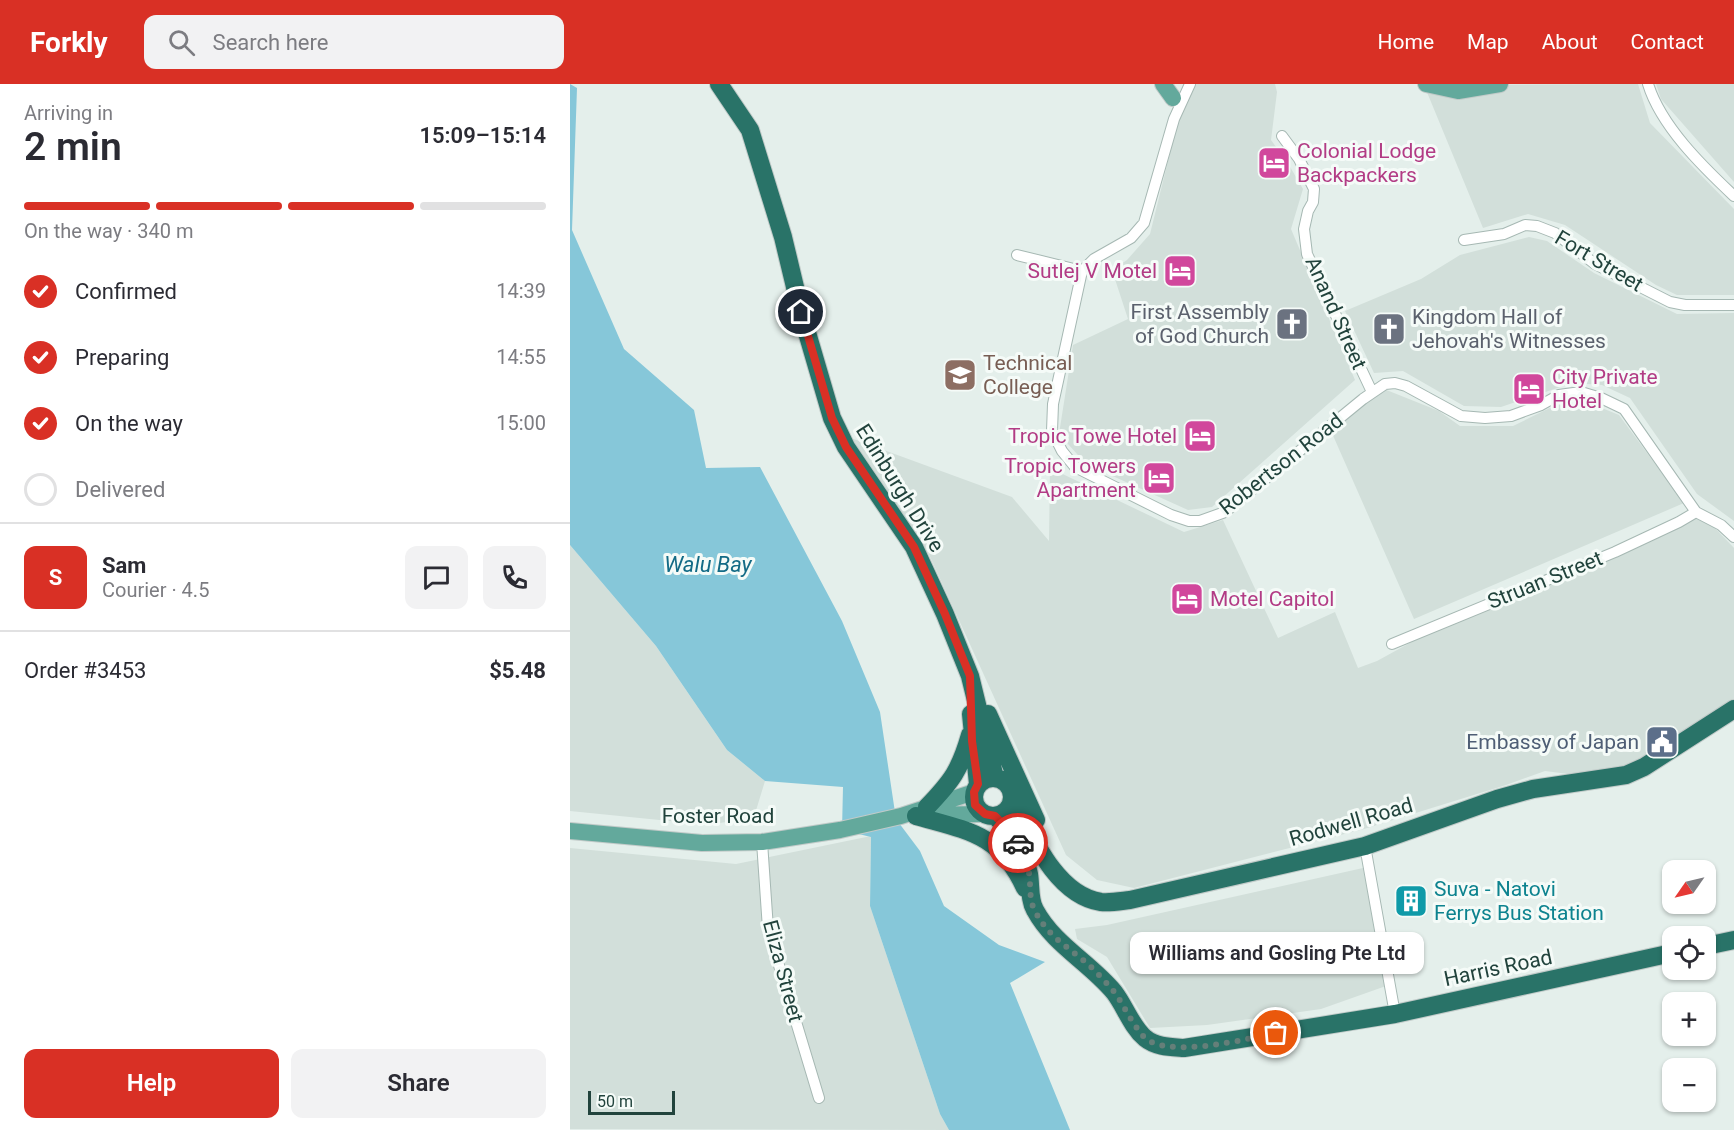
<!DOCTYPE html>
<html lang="en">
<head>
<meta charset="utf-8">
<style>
  :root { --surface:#fff; --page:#f2f2f3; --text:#2b2b33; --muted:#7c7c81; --line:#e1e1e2; --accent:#d93025 }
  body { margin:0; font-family:Roboto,sans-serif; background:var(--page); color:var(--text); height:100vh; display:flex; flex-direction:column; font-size:22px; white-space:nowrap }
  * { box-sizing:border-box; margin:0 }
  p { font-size:20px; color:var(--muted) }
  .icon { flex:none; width:33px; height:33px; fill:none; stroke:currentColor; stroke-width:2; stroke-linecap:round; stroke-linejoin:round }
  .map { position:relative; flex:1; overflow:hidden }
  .details { display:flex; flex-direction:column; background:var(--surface); width:570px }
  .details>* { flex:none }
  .needle { width:39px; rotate:236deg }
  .tools { position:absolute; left:1092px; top:776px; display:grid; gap:12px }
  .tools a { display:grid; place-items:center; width:54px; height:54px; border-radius:12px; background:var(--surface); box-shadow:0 2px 4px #0004; font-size:30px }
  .scale { position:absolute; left:18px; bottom:15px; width:87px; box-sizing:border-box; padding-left:6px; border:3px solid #21433c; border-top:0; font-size:16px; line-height:21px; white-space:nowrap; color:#21433c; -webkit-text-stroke:4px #f5fbf8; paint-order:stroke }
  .pin { position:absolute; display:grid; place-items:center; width:51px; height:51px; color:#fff; margin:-26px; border:3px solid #fff; border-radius:50%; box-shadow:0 2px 6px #0007 }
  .courier { position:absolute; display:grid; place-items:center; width:60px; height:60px; margin:-30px; border:4px solid #d93025; border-radius:50%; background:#fff; color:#222; box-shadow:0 2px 8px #0007 }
  .bubble { position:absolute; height:42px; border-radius:12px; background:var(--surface); box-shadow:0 2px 4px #0004; font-size:20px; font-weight:600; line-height:42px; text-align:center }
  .head em { font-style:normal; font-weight:600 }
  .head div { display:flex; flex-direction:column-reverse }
  .head { display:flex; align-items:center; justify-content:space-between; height:102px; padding:0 24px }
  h1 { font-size:39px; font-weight:600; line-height:45px }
  .bar { display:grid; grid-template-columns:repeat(4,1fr); gap:9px 6px; align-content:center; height:72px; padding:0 24px }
  .bar i { height:8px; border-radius:4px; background:var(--line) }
  .bar .current { background:var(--accent) }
  .bar p { grid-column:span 4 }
  .line { display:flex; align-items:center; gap:15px; padding:0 24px; border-top:2px solid var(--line) }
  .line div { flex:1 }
  .round { display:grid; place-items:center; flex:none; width:63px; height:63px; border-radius:12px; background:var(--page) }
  ol { padding:0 24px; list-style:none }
  li { display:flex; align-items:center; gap:18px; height:66px }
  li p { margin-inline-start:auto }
  li .icon { padding:6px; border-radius:50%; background:var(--accent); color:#fff; stroke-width:4 }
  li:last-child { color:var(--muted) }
  li i { width:33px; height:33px; border:3px solid var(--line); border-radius:50% }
  .cta { display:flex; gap:12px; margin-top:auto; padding:12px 24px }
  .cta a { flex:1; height:69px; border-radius:12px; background:var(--accent); color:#fff; font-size:24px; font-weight:600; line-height:69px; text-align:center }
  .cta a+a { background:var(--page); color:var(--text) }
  header { display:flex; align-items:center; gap:36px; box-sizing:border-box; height:84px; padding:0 30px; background:var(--accent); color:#fff }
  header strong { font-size:28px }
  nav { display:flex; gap:33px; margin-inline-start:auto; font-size:21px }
  .search { width:420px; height:54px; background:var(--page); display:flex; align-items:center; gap:15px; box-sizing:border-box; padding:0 21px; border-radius:12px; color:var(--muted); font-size:22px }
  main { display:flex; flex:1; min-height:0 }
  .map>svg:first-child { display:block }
  .built { fill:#d2dfda }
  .water { fill:#86c7d9 }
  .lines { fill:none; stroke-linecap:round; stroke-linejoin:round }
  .street-casing { stroke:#a6b8b3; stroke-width:12 }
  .primary-casing { stroke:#c1cac8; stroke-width:18 }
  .highway-casing { stroke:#c1cac8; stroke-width:20 }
  .street { stroke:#fff; stroke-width:10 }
  .primary { stroke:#63a99c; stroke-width:16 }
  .highway { stroke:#297368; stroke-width:18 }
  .done { stroke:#657f79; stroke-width:6; stroke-dasharray:0 10.8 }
  .route { stroke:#d93025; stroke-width:8 }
  .labels { text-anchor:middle; stroke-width:6; stroke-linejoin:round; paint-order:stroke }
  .hotel-label { font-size:21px; fill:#b23c85; stroke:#f5fbf8; text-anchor:start }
  .street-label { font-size:21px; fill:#21433c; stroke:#f5fbf8 }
  .worship-label { font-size:21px; fill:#5b616d; stroke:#f5fbf8; text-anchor:end }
  .education-label { font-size:21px; fill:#785e54; stroke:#f5fbf8; text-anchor:start }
  .service-label { font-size:21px; fill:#4e5e75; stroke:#f5fbf8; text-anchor:end }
  .culture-label { font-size:21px; fill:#0d838f; stroke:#f5fbf8; text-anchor:start }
  .water-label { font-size:22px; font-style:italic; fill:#136b86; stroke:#f5fbf8 }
</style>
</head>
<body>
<header>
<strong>Forkly</strong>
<div class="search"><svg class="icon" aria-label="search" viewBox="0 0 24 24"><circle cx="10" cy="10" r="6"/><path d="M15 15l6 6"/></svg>Search here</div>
<nav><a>Home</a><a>Map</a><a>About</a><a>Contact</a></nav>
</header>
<main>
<section class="details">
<div class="head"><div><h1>2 min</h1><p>Arriving in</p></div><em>15:09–15:14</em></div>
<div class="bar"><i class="current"></i><i class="current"></i><i class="current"></i><i></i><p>On the way · 340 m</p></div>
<ol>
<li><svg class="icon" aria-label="check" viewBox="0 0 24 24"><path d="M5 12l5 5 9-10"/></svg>Confirmed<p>14:39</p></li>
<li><svg class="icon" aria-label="check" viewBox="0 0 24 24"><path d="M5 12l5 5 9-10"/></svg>Preparing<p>14:55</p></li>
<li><svg class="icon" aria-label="check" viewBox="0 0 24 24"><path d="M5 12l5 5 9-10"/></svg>On the way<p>15:00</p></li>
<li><i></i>Delivered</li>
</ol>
<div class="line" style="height:108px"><b class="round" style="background:var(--accent);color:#fff">S</b><div><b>Sam</b><p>Courier · 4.5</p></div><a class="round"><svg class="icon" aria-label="chat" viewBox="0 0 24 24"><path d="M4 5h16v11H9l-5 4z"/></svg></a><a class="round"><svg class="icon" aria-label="phone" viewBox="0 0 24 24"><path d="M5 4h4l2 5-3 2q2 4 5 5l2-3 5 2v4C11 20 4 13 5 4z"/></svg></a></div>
<div class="line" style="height:78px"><div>Order #3453</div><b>$5.48</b></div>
<div class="cta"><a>Help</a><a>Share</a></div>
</section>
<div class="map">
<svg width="1164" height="1046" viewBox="0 0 1164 1046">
  <rect width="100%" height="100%" fill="#e4efeb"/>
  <path class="built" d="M 617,0 L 705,0 L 707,8 L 701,56 L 719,81 L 733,105 L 721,145 L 785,296 L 642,423 L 618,426 L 516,380 L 489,350 L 503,261 L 558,235 L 542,186 L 557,176 L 580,150 Z
    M 1068,0 L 1080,39 L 1164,125 L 1164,211 L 1107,211 L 1086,201 L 995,141 L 958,130 L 913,144 L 854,1 Z
    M 1086,0 L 1164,0 L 1164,98 L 1091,15 Z
    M 959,153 L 977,157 L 1024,189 L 1107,230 L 1164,229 L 1164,437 L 1127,410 L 1060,314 L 1032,301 L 1002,299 L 931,323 L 894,322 L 833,287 L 804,289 L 775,227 L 851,195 L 890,171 Z
    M 814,305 L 869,327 L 890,342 L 943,342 L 992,318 L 1010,315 L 1049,331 L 1114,419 L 844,535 L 761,347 Z
    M 281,354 L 442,413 L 479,457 L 480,384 L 614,448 L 653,436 L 708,554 L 765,528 L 788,584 L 807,577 L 878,538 L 1121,429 L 1144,443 L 1164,464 L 1164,617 L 1056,684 L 1014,692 L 975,687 L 936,701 L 794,745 L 564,804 L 527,796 L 496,771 L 357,466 Z
    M 0,461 L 86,562 L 157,666 L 195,697 L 184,733 L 139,741 L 0,727 Z
    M 301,752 L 300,822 L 370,1030 L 379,1046 L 0,1045 L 0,764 L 166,780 Z
    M 793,784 L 816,902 L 751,925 L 637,941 L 580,944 L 537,873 L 507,855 L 505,845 L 537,841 Z"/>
  <path class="water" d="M 0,0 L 7,4 L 2,146 L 54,265 L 124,326 L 136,384 L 190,383 L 272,537 L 310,628 L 326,735 L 350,767 L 374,822 L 429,861 L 475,878 L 440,899 L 500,1046 L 379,1046 L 370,1030 L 300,822 L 301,753 L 272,746 L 273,703 L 195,697 L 157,666 L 86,562 L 0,461 Z"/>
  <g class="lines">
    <g class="street-casing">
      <path id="street" d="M 620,0 L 604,35 L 574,139 L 561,154 L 524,175 L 512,187 L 483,320 L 482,347 L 492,367 L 505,383 L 601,431 L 619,437 L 630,437 L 655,428 L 793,315 L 815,300 L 825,299 L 836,302 L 891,332 L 915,334 L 941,332 L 971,321 L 989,311 L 1011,308 L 1031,314 L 1054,325 L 1126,428 L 1151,441 L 1164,453
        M 1078,0 C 1091,42 1132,82 1164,112
        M 712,52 L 729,75 L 744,105 L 743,118 L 738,127 L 734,145 L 737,170 L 802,308
        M 894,156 L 934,150 L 955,141 L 967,142 L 985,149 L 1025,180 L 1100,218 L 1115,221 L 1164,221
        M 447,171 L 512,187
        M 822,560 L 1045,468 L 1109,438 L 1126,428
        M 192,758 L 198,845 L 249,1014
        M 795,762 L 825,930"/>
    </g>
    <g class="primary-casing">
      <path id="primary" d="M 593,0 L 603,14
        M 856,0 L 888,7 L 930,0
        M 353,731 L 415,730
        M 0,747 L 132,759 L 192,758 L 270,746 L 331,732 L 404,708"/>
    </g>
    <g class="highway-casing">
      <path id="highway" d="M 149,0 L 180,46 L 213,153 L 231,228 L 262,334 L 276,363 L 344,463 L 375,530 L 400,592 L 425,694
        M 401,630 L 408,700
        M 418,630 L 466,736
        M404 713a19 19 0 1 1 38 0a19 19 0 1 1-38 0Z
        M 442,714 C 461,750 485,811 531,818 C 540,819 551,817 560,816 L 795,762 L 927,715 L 963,705 L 1056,691 L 1074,683 L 1164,625
        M 357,723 C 382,697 390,686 400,651
        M 346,732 C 399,747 430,750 455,804
        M 425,732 C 442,748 455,766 459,790 C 461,801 459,816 465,826 C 484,861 519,878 544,908 C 555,922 561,942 575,954 C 586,963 600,963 614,964 L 825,930 L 1102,869
        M 1136,862 L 1164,856"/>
    </g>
    <use href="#street" class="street"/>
    <use href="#primary" class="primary"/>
    <use href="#highway" class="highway"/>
  </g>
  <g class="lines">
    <path class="done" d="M 448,759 C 453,769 457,779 459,789 C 461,801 459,815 464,825 C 480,858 505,865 528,890 C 534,896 540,903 546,910 C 555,924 562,939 573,952 C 596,976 675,955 706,949"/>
    <path class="route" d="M 231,228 L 262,334 L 276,363 L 344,463 L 375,530 L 400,592 L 402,657 L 408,700 L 404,708 L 405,721 L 415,730 L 425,732 L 436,743 L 448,759"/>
  </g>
  <defs>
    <g id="hotel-square" transform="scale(1.725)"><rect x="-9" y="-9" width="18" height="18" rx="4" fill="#d1479c" stroke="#f5fbf8"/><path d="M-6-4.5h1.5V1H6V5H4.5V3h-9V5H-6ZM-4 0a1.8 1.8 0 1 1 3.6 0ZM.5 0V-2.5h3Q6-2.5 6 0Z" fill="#fff"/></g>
    <g id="church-square" transform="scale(1.725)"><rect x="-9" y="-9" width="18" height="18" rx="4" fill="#6b7280" stroke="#f5fbf8"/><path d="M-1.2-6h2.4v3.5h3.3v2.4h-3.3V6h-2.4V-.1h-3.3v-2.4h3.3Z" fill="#fff"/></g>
    <g id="university-square" transform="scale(1.725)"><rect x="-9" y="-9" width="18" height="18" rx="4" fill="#8d6e63" stroke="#f5fbf8"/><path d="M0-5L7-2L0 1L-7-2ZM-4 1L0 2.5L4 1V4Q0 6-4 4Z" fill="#fff"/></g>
    <g id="civic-square" transform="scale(1.725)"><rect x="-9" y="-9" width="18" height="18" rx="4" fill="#5c6f8a" stroke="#f5fbf8"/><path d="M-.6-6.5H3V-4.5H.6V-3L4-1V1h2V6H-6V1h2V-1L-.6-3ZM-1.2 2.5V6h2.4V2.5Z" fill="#fff"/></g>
    <g id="building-square" transform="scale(1.725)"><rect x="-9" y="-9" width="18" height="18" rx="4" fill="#0f9aa8" stroke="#f5fbf8"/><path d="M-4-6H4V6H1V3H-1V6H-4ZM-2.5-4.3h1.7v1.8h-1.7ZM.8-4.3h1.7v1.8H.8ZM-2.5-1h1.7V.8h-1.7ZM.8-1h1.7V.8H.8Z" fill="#fff"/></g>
  </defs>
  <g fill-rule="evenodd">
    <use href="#hotel-square" x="704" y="79"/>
    <use href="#hotel-square" x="610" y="187"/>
    <use href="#church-square" x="722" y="240"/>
    <use href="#church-square" x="819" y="245"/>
    <use href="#university-square" x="390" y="291"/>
    <use href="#hotel-square" x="959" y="305"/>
    <use href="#hotel-square" x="630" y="352"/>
    <use href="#hotel-square" x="589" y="394"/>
    <use href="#hotel-square" x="617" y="515"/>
    <use href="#civic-square" x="1092" y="658"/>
    <use href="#building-square" x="841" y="817"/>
  </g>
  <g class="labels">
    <g class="hotel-label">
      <text x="727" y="74">Colonial Lodge<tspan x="727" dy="24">Backpackers</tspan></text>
      <text x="587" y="194" text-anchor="end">Sutlej V Motel</text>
      <text x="982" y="300">City Private<tspan x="982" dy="24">Hotel</tspan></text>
      <text x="607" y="359" text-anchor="end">Tropic Towe Hotel</text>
      <text x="566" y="389" text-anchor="end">Tropic Towers<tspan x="566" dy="24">Apartment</tspan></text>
      <text x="640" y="522">Motel Capitol</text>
    </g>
    <g class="street-label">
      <text transform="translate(1029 177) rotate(31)" y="7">Fort Street</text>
      <text transform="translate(766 229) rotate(66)" y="7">Anand Street</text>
      <text transform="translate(711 380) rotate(-38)" y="7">Robertson Road</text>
      <text transform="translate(330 404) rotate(58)" y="7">Edinburgh Drive</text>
      <text transform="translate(975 496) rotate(-22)" y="7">Struan Street</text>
      <text x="148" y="739">Foster Road</text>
      <text transform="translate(781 738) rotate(-16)" y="7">Rodwell Road</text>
      <text transform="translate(928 884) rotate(-12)" y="7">Harris Road</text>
      <text transform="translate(213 887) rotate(75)" y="7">Eliza Street</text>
    </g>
    <g class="worship-label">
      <text x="699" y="235">First Assembly<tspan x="699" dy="24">of God Church</tspan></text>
      <text x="842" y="240" text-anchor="start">Kingdom Hall of<tspan x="842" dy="24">Jehovah's Witnesses</tspan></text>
    </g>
    <g class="education-label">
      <text x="413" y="286">Technical<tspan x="413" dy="24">College</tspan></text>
    </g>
    <g class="service-label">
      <text x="1069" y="665">Embassy of Japan</text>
    </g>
    <g class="culture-label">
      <text x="864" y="812">Suva - Natovi<tspan x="864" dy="24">Ferrys Bus Station</tspan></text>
    </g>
    <g class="water-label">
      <text x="138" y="488">Walu Bay</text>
    </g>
  </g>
</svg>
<div class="tools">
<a><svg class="needle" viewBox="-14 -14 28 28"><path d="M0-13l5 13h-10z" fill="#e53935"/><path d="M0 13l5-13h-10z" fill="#7c7c81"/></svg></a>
<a><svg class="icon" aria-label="locate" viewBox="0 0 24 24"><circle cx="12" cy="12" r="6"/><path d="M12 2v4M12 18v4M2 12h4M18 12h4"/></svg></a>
<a>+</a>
<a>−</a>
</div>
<div class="scale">50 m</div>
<div class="pin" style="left:706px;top:949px;background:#ea580c"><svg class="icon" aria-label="bag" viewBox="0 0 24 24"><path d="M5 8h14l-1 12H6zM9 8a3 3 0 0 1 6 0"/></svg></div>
<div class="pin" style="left:231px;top:228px;background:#1f2937"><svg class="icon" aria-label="home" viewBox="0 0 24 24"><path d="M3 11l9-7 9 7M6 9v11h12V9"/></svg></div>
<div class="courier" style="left:448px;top:759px"><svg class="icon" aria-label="car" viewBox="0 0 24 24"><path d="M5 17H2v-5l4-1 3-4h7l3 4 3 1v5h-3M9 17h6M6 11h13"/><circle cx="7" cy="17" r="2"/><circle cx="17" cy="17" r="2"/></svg></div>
<div class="bubble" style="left:560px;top:848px;width:294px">Williams and Gosling Pte Ltd</div>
</div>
</main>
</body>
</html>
